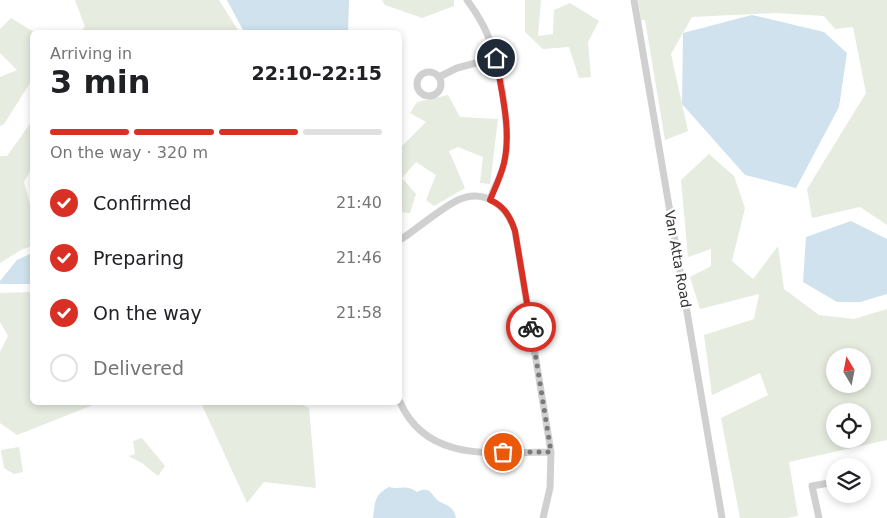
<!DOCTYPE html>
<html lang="en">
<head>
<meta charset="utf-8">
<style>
  :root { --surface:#fff; --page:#f2f2f2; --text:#202124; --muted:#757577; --line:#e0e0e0; --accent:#d93025 }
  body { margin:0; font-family:"DejaVu Sans",sans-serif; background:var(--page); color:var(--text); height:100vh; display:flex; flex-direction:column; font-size:19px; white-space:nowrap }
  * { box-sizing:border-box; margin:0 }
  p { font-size:16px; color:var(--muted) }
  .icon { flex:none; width:28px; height:28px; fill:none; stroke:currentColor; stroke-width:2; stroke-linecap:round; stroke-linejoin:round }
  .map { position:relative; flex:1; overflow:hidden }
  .details { position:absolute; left:30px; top:30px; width:372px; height:375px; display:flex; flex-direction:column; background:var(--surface); border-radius:8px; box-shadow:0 2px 8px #0003 }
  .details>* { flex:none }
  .needle { width:32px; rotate:350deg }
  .buttons { position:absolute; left:826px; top:348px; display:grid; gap:10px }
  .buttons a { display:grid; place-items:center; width:45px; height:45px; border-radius:50%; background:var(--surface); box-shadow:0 2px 8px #0003; font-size:25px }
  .pin { position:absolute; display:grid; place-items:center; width:42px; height:42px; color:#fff; margin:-21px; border:2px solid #fff; border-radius:50%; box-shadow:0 1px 5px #0007 }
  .courier { position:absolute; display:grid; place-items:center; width:50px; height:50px; margin:-25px; border:4px solid #d93025; border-radius:50%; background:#fff; color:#222; box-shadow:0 1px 6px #0007 }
  .overview em { font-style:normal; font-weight:700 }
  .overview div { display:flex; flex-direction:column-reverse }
  .overview { display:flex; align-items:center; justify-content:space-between; height:85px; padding:0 20px }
  h1 { font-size:32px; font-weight:700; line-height:38px }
  .bar { display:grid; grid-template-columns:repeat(4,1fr); gap:8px 5px; align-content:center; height:60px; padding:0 20px }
  .bar i { height:6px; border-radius:4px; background:var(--line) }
  .bar .active { background:var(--accent) }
  .bar p { grid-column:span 4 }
  ol { padding:0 20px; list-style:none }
  li { display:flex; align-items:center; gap:15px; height:55px }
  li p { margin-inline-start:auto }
  li .icon { padding:5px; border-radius:50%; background:var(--accent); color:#fff; stroke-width:4 }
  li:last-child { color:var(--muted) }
  li i { width:28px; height:28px; border:2px solid var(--line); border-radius:50% }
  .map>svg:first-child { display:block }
  .green { fill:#e6ecdf; fill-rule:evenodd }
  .water { fill:#cfe2ee }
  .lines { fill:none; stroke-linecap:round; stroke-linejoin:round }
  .street { stroke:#d0d0d0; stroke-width:7 }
  .done { stroke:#7a7a7a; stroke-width:5; stroke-dasharray:0 9 }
  .route { stroke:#d93025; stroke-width:6 }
  .labels { text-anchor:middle; stroke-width:5; stroke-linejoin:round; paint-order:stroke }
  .street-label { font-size:14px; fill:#333; stroke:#fff }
</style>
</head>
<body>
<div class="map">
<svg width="887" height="518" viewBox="0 0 887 518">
  <rect width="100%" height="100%" fill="#fff"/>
  <path class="green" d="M 75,0 L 219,0 L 239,32 L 79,32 L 85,27 Z
    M 382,0 L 454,0 L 454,6 L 422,18 L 385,5 Z
    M 525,0 L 541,0 L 538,36 L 553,34 L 554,10 L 570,3 L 599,21 L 588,42 L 591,77 L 579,78 L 569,47 L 543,49 L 525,32 Z
    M 638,0 L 887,0 L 887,225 L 860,207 L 812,218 L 807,189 L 866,93 L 853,27 L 835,29 L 824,16 L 776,13 L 692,17 L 671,54 L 688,131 L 665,140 L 645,20 L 641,20 Z
    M 11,18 L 34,32 L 32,32 L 32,80 L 4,124 L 0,126 L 0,77 L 17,70 L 0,53 L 0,29 Z
    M 448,95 L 460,117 L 498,119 L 490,184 L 480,183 L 483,157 L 458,147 L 449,151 L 465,188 L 434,206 L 426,200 L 436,175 L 416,162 L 402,178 L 416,194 L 410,213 L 400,212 L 400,148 L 426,122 L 410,113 L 417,102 Z
    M 32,121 L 32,168 L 24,182 L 32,211 L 32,246 L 21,250 L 0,263 L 0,156 L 7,156 Z
    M 709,154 L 734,176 L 745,208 L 732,261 L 753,279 L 778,246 L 784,289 L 819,315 L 854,319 L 887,309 L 887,440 L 789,462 L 798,516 L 787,518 L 740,518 L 721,418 L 768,395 L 760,373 L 712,395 L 704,335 L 754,319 L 759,294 L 700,309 L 690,277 L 711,266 L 711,249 L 688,257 L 681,180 ZM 835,356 L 862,356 L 862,384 L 835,384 ZM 835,411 L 862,411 L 862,439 L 835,439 Z
    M 32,292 L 32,402 L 98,403 L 17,435 L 0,423 L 0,352 L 8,336 L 0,322 L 0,293 Z
    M 201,403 L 298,403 L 309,408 L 316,488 L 264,482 L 247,503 Z
    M 142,438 L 165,466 L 158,476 L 142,463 L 130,457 L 129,456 L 135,454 L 133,441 Z
    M 19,447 L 23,472 L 14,474 L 4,468 L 1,450 Z"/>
  <path class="water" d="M 227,0 L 349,0 L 348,32 L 244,32 Z
    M 752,15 L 824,32 L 847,53 L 839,107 L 796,188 L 745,175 L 682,104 L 683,33 Z
    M 851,221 L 887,239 L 887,294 L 860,302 L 837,302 L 803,282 L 806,237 Z
    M 32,253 L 32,284 L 0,284 L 0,281 L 17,260 Z
    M 389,487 C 400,490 406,484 417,492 C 432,485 431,497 440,502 C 449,506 454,508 456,518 L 373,518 C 375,502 374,495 389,487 Z"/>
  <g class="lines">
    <path class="street" d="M 467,0 C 475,11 483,23 488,36 C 500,65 512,133 504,164 C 501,176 494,188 490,199
      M 634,0 L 722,518
      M417 84a12 12 0 1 1 24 0a12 12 0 1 1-24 0Z
      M 439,77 L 457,68 L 495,58
      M 400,240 C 417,229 441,208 458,200 C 485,188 507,206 515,231 L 551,452 L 550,488 L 543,518
      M 400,402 C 427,464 496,452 551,452
      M 862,477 L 864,477
      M 819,518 L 812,486 L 835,482"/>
  </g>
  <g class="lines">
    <path class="done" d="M 503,452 L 551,452 L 531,327"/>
    <path class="route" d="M 496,58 C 501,92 512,129 504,163 C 501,176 495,188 490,200 C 504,206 510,216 515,231 L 531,327"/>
  </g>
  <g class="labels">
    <g class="street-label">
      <text transform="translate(678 259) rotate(80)" y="5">Van Atta Road</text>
    </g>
  </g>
</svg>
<div class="buttons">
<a><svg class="needle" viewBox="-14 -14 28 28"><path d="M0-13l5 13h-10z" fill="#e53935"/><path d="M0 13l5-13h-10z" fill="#757577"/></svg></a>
<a><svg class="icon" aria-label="locate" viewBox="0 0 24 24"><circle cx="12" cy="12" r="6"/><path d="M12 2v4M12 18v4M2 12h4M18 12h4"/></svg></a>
<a><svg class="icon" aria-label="layers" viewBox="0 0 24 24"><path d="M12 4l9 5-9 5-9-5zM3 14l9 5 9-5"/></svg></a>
</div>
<div class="pin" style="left:503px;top:452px;background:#ea580c"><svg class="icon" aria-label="bag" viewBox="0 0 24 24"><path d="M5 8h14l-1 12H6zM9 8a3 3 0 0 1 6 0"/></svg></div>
<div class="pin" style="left:496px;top:58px;background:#1f2937"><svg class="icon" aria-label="home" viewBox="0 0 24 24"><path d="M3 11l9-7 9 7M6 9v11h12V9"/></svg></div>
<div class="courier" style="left:531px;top:327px"><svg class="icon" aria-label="bike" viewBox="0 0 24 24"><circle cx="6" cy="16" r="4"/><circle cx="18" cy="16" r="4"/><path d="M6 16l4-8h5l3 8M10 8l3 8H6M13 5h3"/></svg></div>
<section class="details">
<div class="overview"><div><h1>3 min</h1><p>Arriving in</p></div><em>22:10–22:15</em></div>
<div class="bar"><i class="active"></i><i class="active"></i><i class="active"></i><i></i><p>On the way · 320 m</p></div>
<ol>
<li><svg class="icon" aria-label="check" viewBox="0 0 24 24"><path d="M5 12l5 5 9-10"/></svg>Confirmed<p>21:40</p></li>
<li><svg class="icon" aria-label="check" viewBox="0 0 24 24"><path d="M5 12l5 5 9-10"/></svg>Preparing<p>21:46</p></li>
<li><svg class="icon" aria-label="check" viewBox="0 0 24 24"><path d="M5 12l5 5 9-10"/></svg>On the way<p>21:58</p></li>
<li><i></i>Delivered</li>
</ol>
</section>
</div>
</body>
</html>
